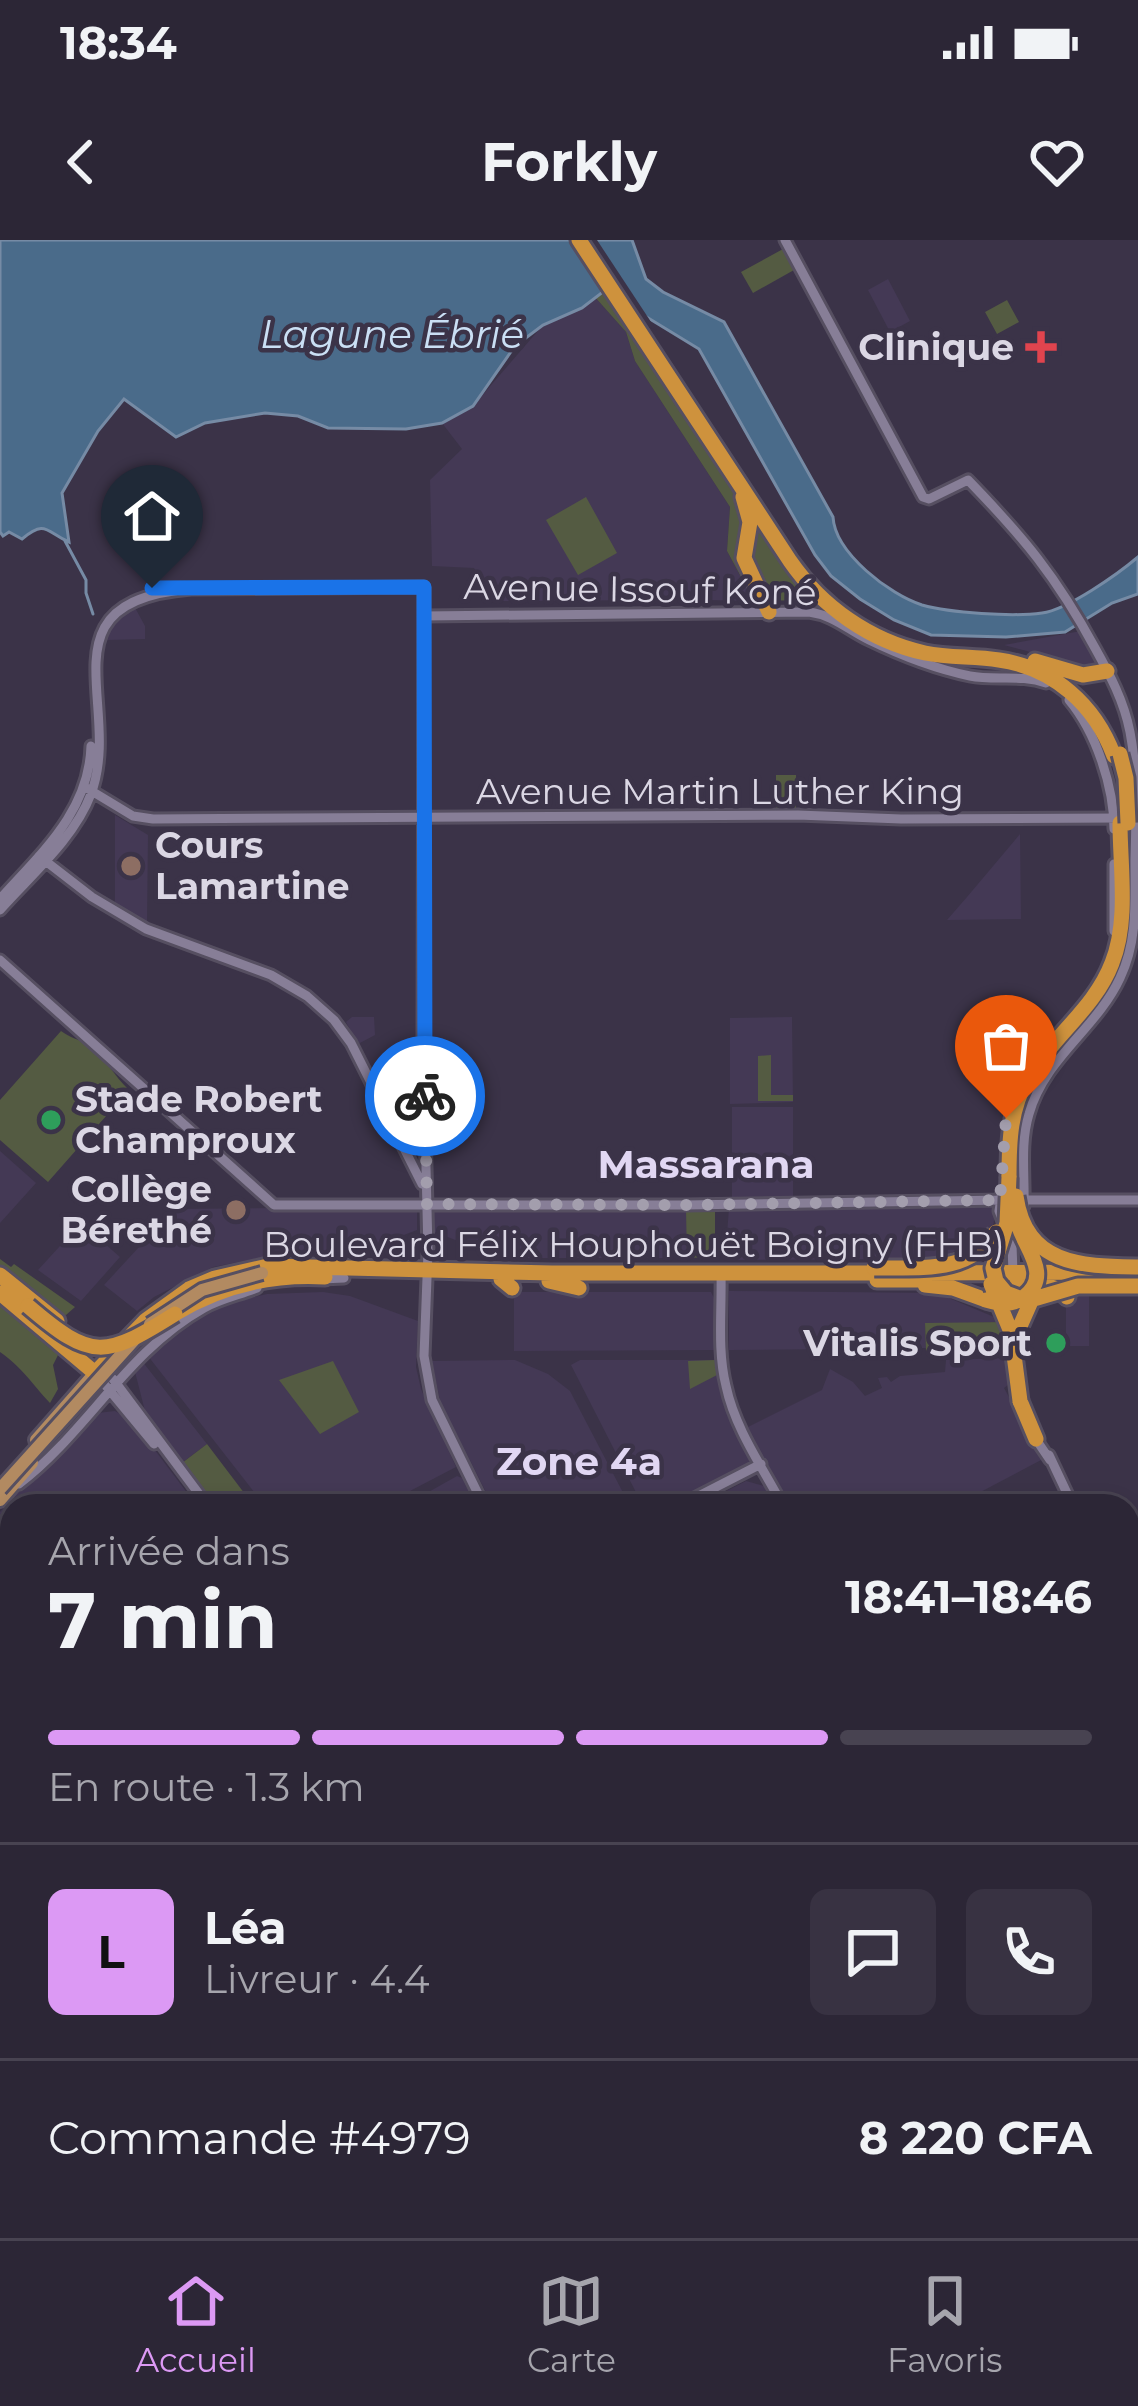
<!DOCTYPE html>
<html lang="fr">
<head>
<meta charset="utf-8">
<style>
  :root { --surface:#2c2636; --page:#383242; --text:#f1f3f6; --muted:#a6a5ad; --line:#484351; --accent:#dc99f4 }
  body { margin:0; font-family:Montserrat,sans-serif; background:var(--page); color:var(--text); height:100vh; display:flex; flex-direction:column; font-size:45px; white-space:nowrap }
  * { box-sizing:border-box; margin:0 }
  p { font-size:39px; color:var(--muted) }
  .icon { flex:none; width:66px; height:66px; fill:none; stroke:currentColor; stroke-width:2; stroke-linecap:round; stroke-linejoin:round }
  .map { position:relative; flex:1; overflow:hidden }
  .side { position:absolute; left:0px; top:1254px; width:1140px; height:744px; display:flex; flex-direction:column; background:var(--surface); border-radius:36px 36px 0 0; box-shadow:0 6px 18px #0003,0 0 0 3px var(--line) }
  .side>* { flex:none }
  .pin { position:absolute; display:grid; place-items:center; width:102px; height:102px; color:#fff; margin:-123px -51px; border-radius:50% 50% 50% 0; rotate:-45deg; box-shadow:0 0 12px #0007 }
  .pin .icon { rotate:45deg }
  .courier { position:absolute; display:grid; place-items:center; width:120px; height:120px; margin:-60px; border:9px solid #1a73e8; border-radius:50%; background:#fff; color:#222; box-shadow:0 3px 15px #0007 }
  .summary em { font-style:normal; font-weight:700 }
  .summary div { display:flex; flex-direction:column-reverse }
  .summary { display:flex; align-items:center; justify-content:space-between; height:204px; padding:0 48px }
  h1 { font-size:78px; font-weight:700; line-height:90px }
  .bar { display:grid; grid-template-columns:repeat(4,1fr); gap:18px 12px; align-content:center; height:144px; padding:0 48px }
  .bar i { height:15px; border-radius:9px; background:var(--line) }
  .bar .selected { background:var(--accent) }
  .bar p { grid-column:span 4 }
  .line { display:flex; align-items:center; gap:30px; padding:0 48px; border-top:3px solid var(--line) }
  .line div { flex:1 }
  .round { display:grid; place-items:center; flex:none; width:126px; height:126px; border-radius:18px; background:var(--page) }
  .status { display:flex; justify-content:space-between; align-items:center; height:84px; padding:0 60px; background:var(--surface); direction:ltr }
  .status svg { height:33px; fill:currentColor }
  header { display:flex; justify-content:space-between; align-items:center; height:156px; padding:0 48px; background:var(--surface); font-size:54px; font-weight:700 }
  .tabs { display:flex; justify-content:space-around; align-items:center; height:168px; border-top:3px solid var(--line); background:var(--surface); font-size:33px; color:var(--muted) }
  .tabs a { display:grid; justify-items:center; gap:6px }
  .tabs .selected { color:var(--accent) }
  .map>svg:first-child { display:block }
  .built { fill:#443955 }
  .green { fill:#545b42 }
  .water { fill:#4a6b8a; stroke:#768ba5; stroke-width:3 }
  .pier { fill:#3b3348 }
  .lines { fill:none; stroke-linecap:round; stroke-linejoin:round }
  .stream { stroke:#768ba5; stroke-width:3 }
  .secondary-casing { stroke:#564f61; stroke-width:15 }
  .primary-casing { stroke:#564f61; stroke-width:18 }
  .highway-casing { stroke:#564f61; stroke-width:21 }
  .secondary { stroke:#877e97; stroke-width:9 }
  .primary { stroke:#b28a61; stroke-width:12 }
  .highway { stroke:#ce923d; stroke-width:15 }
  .rail { stroke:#9893a3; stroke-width:3 }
  .primary-bridge-casing { stroke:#564f61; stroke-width:18; stroke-linecap:butt }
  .highway-bridge-casing { stroke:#564f61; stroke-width:21; stroke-linecap:butt }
  .primary-bridge { stroke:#b28a61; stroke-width:12 }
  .highway-bridge { stroke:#ce923d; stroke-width:15 }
  .done { stroke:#a39ead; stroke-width:12; stroke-dasharray:0 21.6 }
  .route { stroke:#1a73e8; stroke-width:15 }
  .health-dot { fill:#e0444e; stroke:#3b3348; stroke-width:4.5 }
  .education-dot { fill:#8d6e63; stroke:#3b3348; stroke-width:4.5 }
  .leisure-dot { fill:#2e9e5b; stroke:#3b3348; stroke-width:4.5 }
  .labels { text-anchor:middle; stroke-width:9; stroke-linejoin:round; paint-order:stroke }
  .poi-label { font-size:36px; font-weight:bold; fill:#dbd7e4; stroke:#3b3348; text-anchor:end }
  .street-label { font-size:36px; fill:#dbd7e4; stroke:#3b3348 }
  .water-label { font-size:39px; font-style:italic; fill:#cadff4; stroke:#3b3348 }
  .neighbourhood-label { font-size:39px; font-weight:bold; fill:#e1d7f3; stroke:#3b3348 }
</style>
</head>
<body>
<div class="status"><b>18:34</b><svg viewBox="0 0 49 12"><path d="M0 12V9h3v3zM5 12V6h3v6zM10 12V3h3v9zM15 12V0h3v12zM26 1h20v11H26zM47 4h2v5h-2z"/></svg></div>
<header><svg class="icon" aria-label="back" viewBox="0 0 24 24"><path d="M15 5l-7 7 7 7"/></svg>Forkly<svg class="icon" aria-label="heart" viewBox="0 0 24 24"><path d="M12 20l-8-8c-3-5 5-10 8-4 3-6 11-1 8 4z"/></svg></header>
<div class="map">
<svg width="1138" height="1998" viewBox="0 0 1138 1998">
  <rect width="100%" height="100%" fill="#3b3348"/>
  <path class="built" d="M 888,39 L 910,81 L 890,92 L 868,50 Z
    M 594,56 L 626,92 L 635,121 L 730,267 L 727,311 L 754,361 L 706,360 L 688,350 L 676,349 L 664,360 L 492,361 L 474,328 L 432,326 L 430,240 L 462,209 L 442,183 L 473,166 L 543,85 L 582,68 Z
    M 133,364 L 145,386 L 145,399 L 106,400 L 116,378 Z
    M 1081,391 L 1104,430 L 1066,429 L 1027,411 L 1004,405 Z
    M 115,575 L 148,595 L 147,684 L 115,667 Z
    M 1020,594 L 1021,679 L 947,680 L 967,657 Z
    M 352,777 L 374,777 L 375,795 L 358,804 L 346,782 Z
    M 792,777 L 793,862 L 730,864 L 730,778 Z
    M 420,867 L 421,904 L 409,907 L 391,873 Z
    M 732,867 L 793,867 L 793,956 L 732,957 Z
    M 0,911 L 36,943 L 0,983 Z
    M 417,967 L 417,990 L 351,1015 L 259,1018 L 213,1027 L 154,1057 L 137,1071 L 104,1045 L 174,969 Z
    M 996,967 L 992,994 L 938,1019 L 725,1020 L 729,968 Z
    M 431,968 L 711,970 L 715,972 L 715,1013 L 707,1018 L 502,1018 L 432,991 Z
    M 81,983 L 120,1017 L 81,1061 L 38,1030 Z
    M 729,1051 L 937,1053 L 1006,1082 L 925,1084 L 926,1108 L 729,1110 Z
    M 323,1052 L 350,1056 L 418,1081 L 416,1127 L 421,1149 L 456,1227 L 410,1251 L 413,1257 L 425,1254 L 457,1236 L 462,1238 L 476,1266 L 265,1266 L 148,1116 L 195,1079 L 220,1065 L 267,1054 Z
    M 514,1052 L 711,1052 L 716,1062 L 717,1106 L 715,1110 L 514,1111 Z
    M 1089,1052 L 1089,1106 L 1066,1106 L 1066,1062 Z
    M 1006,1118 L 1008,1145 L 1004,1148 L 1043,1219 L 954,1266 L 931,1266 L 923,1252 L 897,1266 L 785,1266 L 748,1187 L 822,1150 L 830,1129 L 853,1142 L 865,1156 L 882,1148 L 878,1138 L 887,1137 L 891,1142 L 900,1136 L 945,1132 L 946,1120 Z
    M 515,1120 L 548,1134 L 570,1151 L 630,1266 L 493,1266 L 440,1161 L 432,1121 Z
    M 580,1120 L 715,1120 L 723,1159 L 751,1215 L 751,1223 L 670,1266 L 643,1266 L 571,1125 Z
    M 142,1121 L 207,1204 L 183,1222 L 145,1171 L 134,1128 Z
    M 115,1171 L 133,1181 L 197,1266 L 12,1266 L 12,1474 L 0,1487 L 0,1272 L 71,1193 L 98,1173 Z
    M 746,1241 L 764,1246 L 774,1266 L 697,1266 Z
    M 1138,1506 L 1138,1684 L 1128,1684 L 1128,1511 Z
    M 0,1513 L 12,1513 L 12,1596 L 0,1596 Z
    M 0,1609 L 12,1609 L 12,1742 L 0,1742 Z
    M 0,1754 L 12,1754 L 12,1801 L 0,1802 Z
    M 5,1923 L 12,1935 L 12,1986 L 40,1986 L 44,1998 L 0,1998 L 0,1925 Z
    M 54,1986 L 231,1986 L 196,1998 L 61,1998 Z"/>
  <path class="green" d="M 783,9 L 794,30 L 753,53 L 741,32 Z
    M 604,50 L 781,322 L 815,360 L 754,361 L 727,311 L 730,267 L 635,121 L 626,92 L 594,56 Z
    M 1007,60 L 1019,82 L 997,94 L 985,72 Z
    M 586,257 L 617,313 L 578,335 L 546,280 Z
    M 776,535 L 796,535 L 796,570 L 776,570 Z
    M 61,791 C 70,798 79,799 88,805 C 106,818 114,836 129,850 L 48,942 L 0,900 L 0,860 Z
    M 771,815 L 771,855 L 793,855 L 793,861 L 758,861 L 758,816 Z
    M 686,969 L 715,972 L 715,1013 L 710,1017 L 687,1018 Z
    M 0,1019 L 11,1027 L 14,1024 L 75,1067 L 66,1075 L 59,1074 L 0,1029 Z
    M 0,1065 L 53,1103 L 59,1113 L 53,1125 L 58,1149 L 50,1163 C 31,1143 23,1128 0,1112 Z
    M 1006,1082 L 1006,1110 L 926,1111 L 925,1083 Z
    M 715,1120 L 717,1135 L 690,1149 L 688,1121 Z
    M 333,1121 L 359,1172 L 320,1194 L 279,1140 Z
    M 207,1204 L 254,1266 L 215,1266 L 182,1223 Z
    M 10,1834 L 12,1838 L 12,1909 L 0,1887 L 0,1840 Z
    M 12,1955 L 12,1986 L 38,1986 L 43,1995 L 12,1998 L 0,1977 L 0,1962 Z"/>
  <path class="water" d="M 0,0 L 632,0 L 646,39 L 663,52 L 724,82 L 833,277 C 835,313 890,355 922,365 C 951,373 1012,377 1042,373 C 1067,370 1118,334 1138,317 L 1138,354 L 1112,363 L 1065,392 L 1006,397 L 931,395 L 894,380 L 860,359 L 831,336 L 815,315 L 699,109 L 604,51 L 582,68 L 543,85 L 515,106 L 473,166 L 442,183 L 406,189 L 328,188 L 298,176 L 265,173 L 205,183 L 176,197 L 124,159 L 98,191 L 62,253 L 69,302 C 46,292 46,279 22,299 L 9,292 L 3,296 L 0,292 Z
    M 1128,1863 L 1138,1868 L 1138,1998 L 462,1998 L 456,1986 L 1128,1986 Z"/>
  <path class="pier" d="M 575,0 L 597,0 L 657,91 L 621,71 Z"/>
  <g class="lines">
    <path class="stream" d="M 65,301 L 86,340 L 86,353 L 93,374"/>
    <g class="secondary-casing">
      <path id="secondary" d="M 785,0 L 923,257 L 929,259 L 968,240 C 1024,298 1056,336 1095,408 C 1110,435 1124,461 1130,492 C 1138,533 1136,579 1135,620 C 1135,660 1138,701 1120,738 C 1097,788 1044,819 1029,874 C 1020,904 1025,935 1024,966
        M 424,376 L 809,372 C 833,375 848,390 869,400 C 900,415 936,429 970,436 C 995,441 1021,434 1046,443
        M 1069,460 C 1096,492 1114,547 1114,589
        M 85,547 L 133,576 L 153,579 L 798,575 L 901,579 L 1121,578
        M 39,616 L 92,657 L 146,689 L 271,735 L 307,756 L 334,780 L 351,803 L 422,944
        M 0,659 C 41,613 89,572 91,506
        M 0,670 C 31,635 74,599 91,554 C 124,465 38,361 191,349 L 424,347 L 423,799 L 428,1012 L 424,1116 L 432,1160 L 484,1266
        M 1114,691 L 1114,624
        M 0,720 L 274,965 L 686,965 L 1005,960
        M 1002,951 L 999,971 L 1012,1005 L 1013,1033
        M 1022,960 L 1138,960
        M 721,1033 C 722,1071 717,1110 726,1146 C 735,1189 763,1228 783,1266
        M 321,1039 L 344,1038
        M 96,1134 L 154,1204
        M 113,1139 L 208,1266
        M 1033,1195 L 1050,1220
        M 1049,1215 L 1073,1266
        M 19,1244 C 87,1192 127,1111 204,1068 C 220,1059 239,1055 257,1048
        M 679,1266 L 761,1224
        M 1128,1371 L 1138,1390
        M 0,1491 L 12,1477
        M 0,1811 L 12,1810
        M 1128,1816 L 1138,1822
        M 0,1899 L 12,1922
        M 47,1986 L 53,1998"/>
    </g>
    <g class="primary-casing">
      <path id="primary" d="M 36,1200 L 95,1133
        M 0,1260 L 32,1223"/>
    </g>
    <g class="highway-casing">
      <path id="highway" d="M 579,0 L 790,321 C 822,367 870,401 925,413 C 950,418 974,416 999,420 C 1054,428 1095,465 1114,516
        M 743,257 L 750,282 L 744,318 L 769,372
        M 1035,421 L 1083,435 L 1107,431
        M 1009,937 C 1009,902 1010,867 1029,837 C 1053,796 1095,768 1112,723 C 1129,681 1120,627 1120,583
        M 925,1033 L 1111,1032
        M 0,1035 L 57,1081
        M 501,1039 L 512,1048
        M 877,1040 L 937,1040
        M 1017,1040 C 1034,1047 1056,1042 1067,1057
        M 549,1041 L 579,1048
        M 925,1045 L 953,1048 L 986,1060
        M 0,1053 L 95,1133 L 146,1080 L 189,1049 L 215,1038 L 268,1026 L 552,1033 L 889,1033
        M 176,1073 C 221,1046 272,1034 325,1037
        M 1020,1161 L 1036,1199"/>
    </g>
    <use href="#secondary" class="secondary"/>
    <use href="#primary" class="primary"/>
    <use href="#highway" class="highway"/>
    <path class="rail" d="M 1128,1680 L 1138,1680
      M 0,1682 L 12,1682"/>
    <g class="primary-bridge-casing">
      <path id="primary-bridge" d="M 150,1084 L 202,1050 L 262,1033
        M 0,1249 L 136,1098"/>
    </g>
    <g class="highway-bridge-casing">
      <path id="highway-bridge" d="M 1120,514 L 1126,538 L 1128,583
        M 1009,937 L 1007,983 L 993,1028 L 996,1041 L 1006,1053 L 1027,1061 L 1078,1046 L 1138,1046
        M 1016,956 C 1026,1026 1082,1026 1138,1027
        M 874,1028 C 918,1027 969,1035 996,992
        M 991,1044 L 1011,1092 L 1020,1161
        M 986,1060 C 999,1064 1012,1066 1024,1057 C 1056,1033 1018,1002 1016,976
        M 28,1066 C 92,1121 105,1118 175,1074
        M 1021,1084 L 1033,1057"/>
    </g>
    <use href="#primary-bridge" class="primary-bridge"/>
    <use href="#highway-bridge" class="highway-bridge"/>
  </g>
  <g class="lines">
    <path class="done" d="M 425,856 L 427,964 L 686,965 L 1000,960 L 1006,878"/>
    <path class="route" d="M 152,348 L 424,347 L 425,856"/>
  </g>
  <path class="health-dot" d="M1035 89h12v12h12v12h-12v12h-12v-12h-12v-12h12z"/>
  <g class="education-dot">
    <circle cx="131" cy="626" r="12"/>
    <circle cx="236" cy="970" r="12"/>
  </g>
  <g class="leisure-dot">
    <circle cx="51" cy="880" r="12"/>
    <circle cx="1056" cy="1103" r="12"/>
  </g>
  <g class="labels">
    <g class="poi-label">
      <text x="1014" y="120">Clinique</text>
      <text x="155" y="618" text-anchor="start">Cours<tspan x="155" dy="41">Lamartine</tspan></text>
      <text x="75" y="872" text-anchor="start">Stade Robert<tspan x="75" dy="41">Champroux</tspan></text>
      <text x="212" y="962">Collège<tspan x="212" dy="41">Bérethé</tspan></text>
      <text x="1032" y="1116">Vitalis Sport</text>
    </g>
    <g class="street-label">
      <text transform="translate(640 349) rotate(1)" y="13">Avenue Issouf Koné</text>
      <text x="720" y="564">Avenue Martin Luther King</text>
      <text x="634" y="1017">Boulevard Félix Houphouët Boigny (FHB)</text>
    </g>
    <g class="water-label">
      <text x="392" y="108">Lagune Ébrié</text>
    </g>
    <g class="neighbourhood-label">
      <text x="706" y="938">Massarana</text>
      <text x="579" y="1235">Zone 4a</text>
    </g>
  </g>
</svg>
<div class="pin" style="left:1006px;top:878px;background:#ea580c"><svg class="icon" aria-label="bag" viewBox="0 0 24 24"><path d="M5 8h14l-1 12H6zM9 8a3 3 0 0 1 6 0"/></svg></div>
<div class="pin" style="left:152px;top:348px;background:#1f2937"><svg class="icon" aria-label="home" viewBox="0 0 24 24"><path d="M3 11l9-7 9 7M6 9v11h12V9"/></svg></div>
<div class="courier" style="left:425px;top:856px"><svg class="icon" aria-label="bike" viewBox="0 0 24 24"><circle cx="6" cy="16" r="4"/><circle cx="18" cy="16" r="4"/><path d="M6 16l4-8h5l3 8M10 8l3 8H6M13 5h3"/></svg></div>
<section class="side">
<div class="summary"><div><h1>7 min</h1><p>Arrivée dans</p></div><em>18:41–18:46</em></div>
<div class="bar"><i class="selected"></i><i class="selected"></i><i class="selected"></i><i></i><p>En route · 1.3 km</p></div>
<div class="line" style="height:216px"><b class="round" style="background:var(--accent);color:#111">L</b><div><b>Léa</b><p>Livreur · 4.4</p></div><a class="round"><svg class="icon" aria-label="chat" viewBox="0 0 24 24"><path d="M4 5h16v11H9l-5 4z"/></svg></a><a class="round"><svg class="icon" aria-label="phone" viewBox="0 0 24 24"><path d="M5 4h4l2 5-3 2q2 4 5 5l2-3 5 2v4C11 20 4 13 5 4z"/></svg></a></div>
<div class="line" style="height:156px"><div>Commande #4979</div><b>8 220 CFA</b></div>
</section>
</div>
<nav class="tabs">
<a class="selected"><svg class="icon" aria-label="home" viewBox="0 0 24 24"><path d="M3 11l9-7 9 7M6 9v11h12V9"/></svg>Accueil</a>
<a><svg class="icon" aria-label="map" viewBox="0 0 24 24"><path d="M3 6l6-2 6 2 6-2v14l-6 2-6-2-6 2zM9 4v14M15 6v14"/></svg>Carte</a>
<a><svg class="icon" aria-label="saved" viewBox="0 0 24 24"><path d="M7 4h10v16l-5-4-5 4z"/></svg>Favoris</a>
</nav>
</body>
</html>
